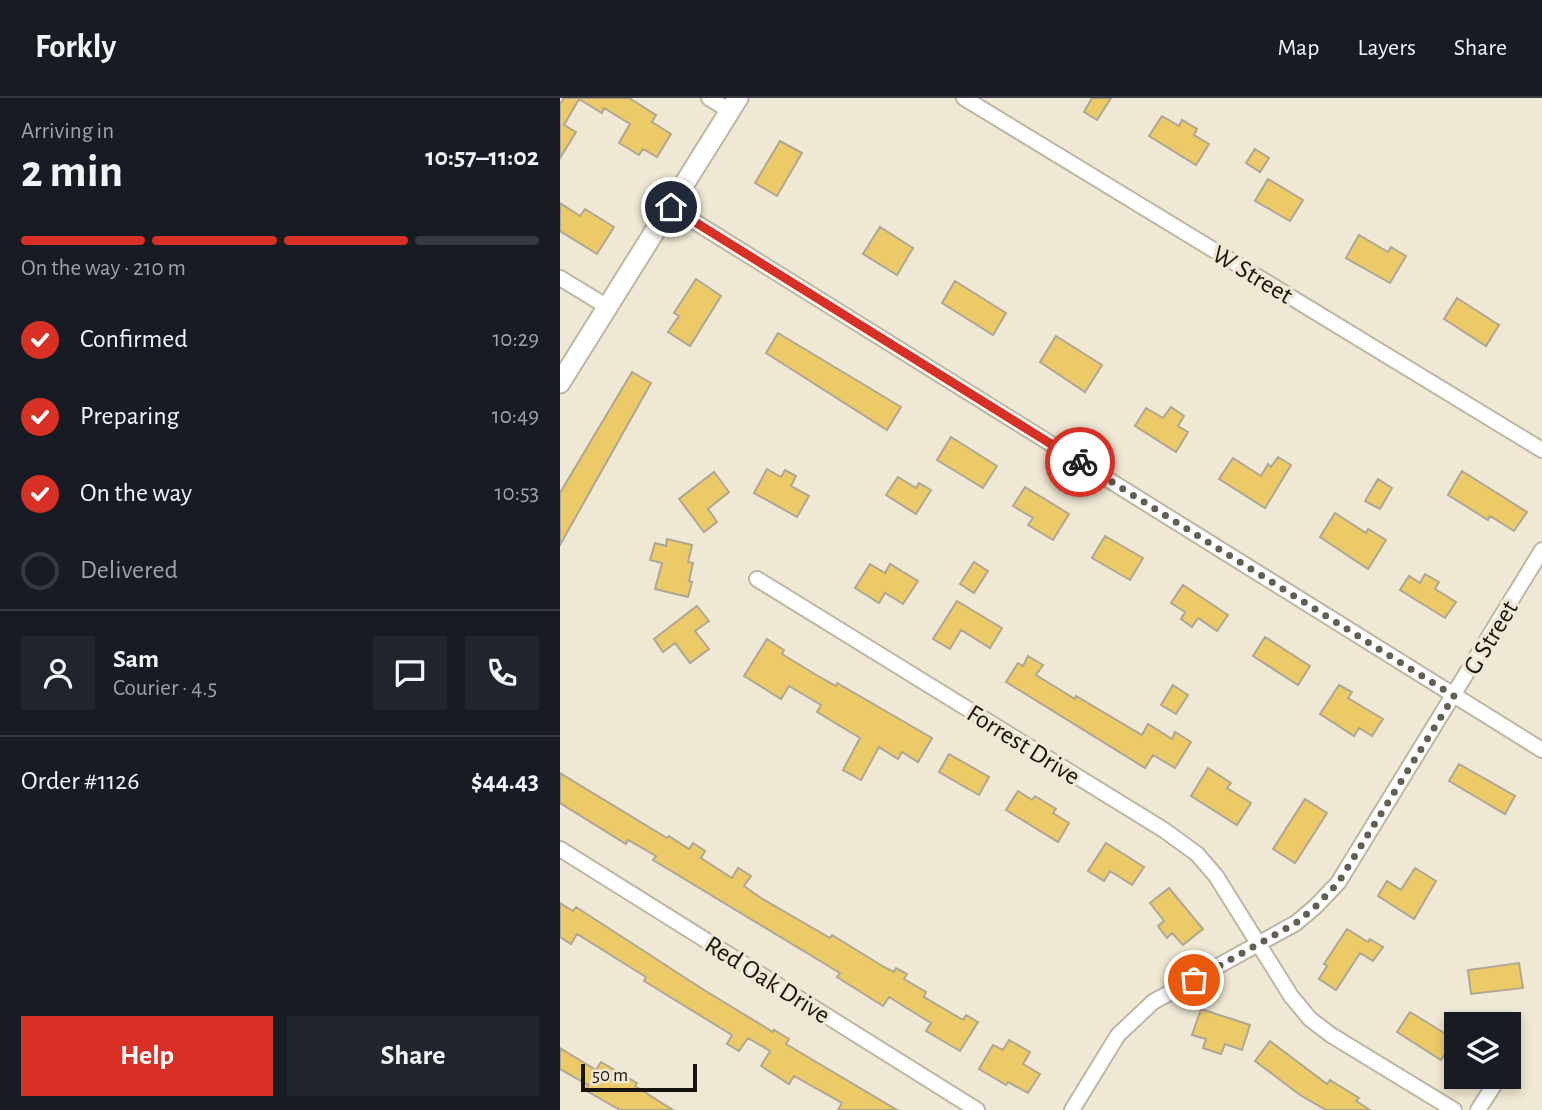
<!DOCTYPE html>
<html lang="en">
<head>
<meta charset="utf-8">
<style>
  :root { --surface:#171b24; --page:#20242c; --text:#f1f3f6; --muted:#9ea1a6; --line:#363941; --accent:#d93025 }
  body { margin:0; font-family:"Alegreya Sans",sans-serif; background:var(--page); color:var(--text); height:100vh; display:flex; flex-direction:column; font-size:26px; white-space:nowrap }
  * { box-sizing:border-box; margin:0 }
  p { font-size:23px; color:var(--muted) }
  .icon { flex:none; width:38px; height:38px; fill:none; stroke:currentColor; stroke-width:2; stroke-linecap:round; stroke-linejoin:round }
  .map { position:relative; flex:1; overflow:hidden }
  .details { display:flex; flex-direction:column; background:var(--surface); width:560px }
  .details>* { flex:none }
  .tools { position:absolute; left:884px; top:914px; display:grid; gap:14px }
  .tools a { display:grid; place-items:center; width:77px; height:77px; border-radius:0px; background:var(--surface); box-shadow:0 4px 10px #0003; font-size:35px }
  .scale { position:absolute; left:21px; bottom:18px; width:116px; box-sizing:border-box; padding-left:7px; border:4px solid #18150e; border-top:0; font-size:19px; line-height:24px; white-space:nowrap; color:#18150e; -webkit-text-stroke:5px #efe8d4; paint-order:stroke }
  .pin { position:absolute; display:grid; place-items:center; width:60px; height:60px; color:#fff; margin:-30px; border:4px solid #fff; border-radius:50%; box-shadow:0 2px 7px #0007 }
  .courier { position:absolute; display:grid; place-items:center; width:70px; height:70px; margin:-35px; border:5px solid #d93025; border-radius:50%; background:#fff; color:#222; box-shadow:0 2px 9px #0007 }
  .summary em { font-style:normal; font-weight:700 }
  .summary div { display:flex; flex-direction:column-reverse }
  .summary { display:flex; align-items:center; justify-content:space-between; height:119px; padding:0 21px }
  h1 { font-size:46px; font-weight:700; line-height:52px }
  .bar { display:grid; grid-template-columns:repeat(4,1fr); gap:10px 7px; align-content:center; height:84px; padding:0 21px }
  .bar i { height:9px; border-radius:5px; background:var(--line) }
  .bar .on { background:var(--accent) }
  .bar p { grid-column:span 4 }
  .line { display:flex; align-items:center; gap:18px; padding:0 21px; border-top:2px solid var(--line) }
  .line div { flex:1 }
  .round { display:grid; place-items:center; flex:none; width:74px; height:74px; border-radius:0px; background:var(--page) }
  ol { padding:0 21px; list-style:none }
  li { display:flex; align-items:center; gap:21px; height:77px }
  li p { margin-inline-start:auto }
  li .icon { padding:7px; border-radius:50%; background:var(--accent); color:#fff; stroke-width:4 }
  li:last-child { color:var(--muted) }
  li i { width:38px; height:38px; border:4px solid var(--line); border-radius:50% }
  .action { display:flex; gap:14px; margin-top:auto; padding:14px 21px }
  .action a { flex:1; height:80px; border-radius:0px; background:var(--accent); color:#fff; font-size:28px; font-weight:700; line-height:80px; text-align:center }
  .action a+a { background:var(--page); color:var(--text) }
  header { display:flex; align-items:center; gap:42px; box-sizing:border-box; height:98px; padding:0 35px; background:var(--surface); border-bottom:2px solid var(--line) }
  header strong { font-size:33px }
  nav { display:flex; gap:38px; margin-inline-start:auto; font-size:24px }
  main { display:flex; flex:1; min-height:0 }
  .map>svg:first-child { display:block }
  .building { fill:#edca68; stroke:#aea794; stroke-width:2 }
  .lines { fill:none; stroke-linecap:round; stroke-linejoin:round }
  .street-casing { stroke:#beb7a3; stroke-width:18 }
  .secondary-casing { stroke:#beb7a3; stroke-width:23 }
  .street { stroke:#fff; stroke-width:14 }
  .secondary { stroke:#fff; stroke-width:19 }
  .done { stroke:#635f53; stroke-width:7; stroke-dasharray:0 12.6 }
  .route { stroke:#d93025; stroke-width:9 }
  .labels { text-anchor:middle; stroke-width:7; stroke-linejoin:round; paint-order:stroke }
  .street-label { font-size:26px; fill:#18150e; stroke:#efe8d4 }
</style>
</head>
<body>
<header>
<strong>Forkly</strong>
<nav><a>Map</a><a>Layers</a><a>Share</a></nav>
</header>
<main>
<section class="details">
<div class="summary"><div><h1>2 min</h1><p>Arriving in</p></div><em>10:57–11:02</em></div>
<div class="bar"><i class="on"></i><i class="on"></i><i class="on"></i><i></i><p>On the way · 210 m</p></div>
<ol>
<li><svg class="icon" aria-label="check" viewBox="0 0 24 24"><path d="M5 12l5 5 9-10"/></svg>Confirmed<p>10:29</p></li>
<li><svg class="icon" aria-label="check" viewBox="0 0 24 24"><path d="M5 12l5 5 9-10"/></svg>Preparing<p>10:49</p></li>
<li><svg class="icon" aria-label="check" viewBox="0 0 24 24"><path d="M5 12l5 5 9-10"/></svg>On the way<p>10:53</p></li>
<li><i></i>Delivered</li>
</ol>
<div class="line" style="height:126px"><a class="round"><svg class="icon" aria-label="person" viewBox="0 0 24 24"><circle cx="12" cy="8" r="4"/><path d="M4 21q1-7 8-7t8 7"/></svg></a><div><b>Sam</b><p>Courier · 4.5</p></div><a class="round"><svg class="icon" aria-label="chat" viewBox="0 0 24 24"><path d="M4 5h16v11H9l-5 4z"/></svg></a><a class="round"><svg class="icon" aria-label="phone" viewBox="0 0 24 24"><path d="M5 4h4l2 5-3 2q2 4 5 5l2-3 5 2v4C11 20 4 13 5 4z"/></svg></a></div>
<div class="line" style="height:91px"><div>Order #1126</div><b>$44.43</b></div>
<div class="action"><a>Help</a><a>Share</a></div>
</section>
<div class="map">
<svg width="982" height="1012" viewBox="0 0 982 1012">
  <rect width="100%" height="100%" fill="#efe8d4"/>
  <path class="building" d="M 4,0 L 69,0 L 96,17 L 92,24 L 111,36 L 97,59 L 83,51 L 79,57 L 59,45 L 70,26 L 44,10 L 42,15 L 19,1 L 4,27 L 16,34 L 0,60 L 0,6 Z
    M 532,0 L 551,0 L 537,22 L 524,14 Z
    M 602,18 L 619,28 L 622,22 L 637,31 L 634,37 L 649,46 L 636,67 L 589,38 Z
    M 220,43 L 242,55 L 217,98 L 195,85 Z
    M 695,51 L 709,60 L 700,74 L 686,65 Z
    M 708,81 L 743,102 L 730,123 L 695,103 Z
    M 0,105 L 20,118 L 25,111 L 54,129 L 37,156 L 0,133 Z
    M 320,129 L 353,150 L 337,177 L 303,156 Z
    M 799,137 L 828,154 L 831,149 L 846,158 L 830,185 L 786,160 Z
    M 136,181 L 161,198 L 130,248 L 108,234 L 119,218 L 114,215 Z
    M 395,183 L 446,215 L 433,237 L 382,205 Z
    M 897,200 L 939,227 L 926,248 L 884,221 Z
    M 218,235 L 341,309 L 327,332 L 206,255 Z
    M 496,238 L 542,267 L 525,294 L 480,264 Z
    M 72,274 L 91,285 L 0,447 L 0,395 Z
    M 611,309 L 624,318 L 618,328 L 628,334 L 616,354 L 575,328 L 586,310 L 603,320 Z
    M 391,339 L 437,368 L 423,390 L 377,362 Z
    M 718,359 L 731,367 L 705,410 L 659,381 L 673,360 L 701,378 L 708,366 L 711,369 Z
    M 207,371 L 221,379 L 225,372 L 236,378 L 231,388 L 249,398 L 237,419 L 194,395 Z
    M 902,373 L 967,414 L 954,433 L 930,418 L 928,422 L 888,397 Z
    M 154,374 L 169,394 L 148,411 L 157,424 L 144,434 L 119,401 Z
    M 338,379 L 356,390 L 359,385 L 371,392 L 356,416 L 326,397 Z
    M 818,381 L 832,390 L 820,411 L 805,403 Z
    M 465,389 L 509,416 L 493,442 L 468,427 L 473,420 L 453,408 Z
    M 775,415 L 806,435 L 808,431 L 826,442 L 808,471 L 760,439 Z
    M 545,438 L 583,460 L 570,482 L 532,460 Z
    M 107,441 L 132,447 L 128,464 L 133,465 L 129,483 L 132,484 L 128,499 L 95,491 L 102,465 L 90,462 L 95,445 L 106,448 Z
    M 414,464 L 428,473 L 414,495 L 400,486 Z
    M 310,466 L 325,475 L 330,466 L 358,483 L 343,506 L 325,495 L 319,505 L 295,490 Z
    M 865,476 L 879,484 L 875,491 L 896,504 L 885,520 L 840,492 L 849,478 L 860,485 Z
    M 623,487 L 668,517 L 657,533 L 638,520 L 632,529 L 621,521 L 625,514 L 611,505 Z
    M 397,503 L 442,530 L 430,550 L 401,532 L 390,551 L 373,541 Z
    M 137,508 L 149,523 L 135,533 L 149,551 L 130,565 L 115,545 L 103,554 L 94,541 Z
    M 705,539 L 750,568 L 738,587 L 693,558 Z
    M 207,541 L 224,552 L 222,556 L 258,578 L 276,588 L 277,585 L 372,640 L 358,664 L 342,654 L 338,661 L 319,649 L 301,682 L 283,672 L 300,640 L 257,614 L 261,607 L 229,588 L 221,601 L 184,578 Z
    M 468,558 L 483,567 L 476,577 L 515,601 L 516,598 L 582,637 L 588,626 L 612,641 L 615,634 L 631,644 L 615,670 L 593,657 L 585,670 L 446,584 L 458,565 L 463,568 Z
    M 613,587 L 628,597 L 616,616 L 601,607 Z
    M 779,587 L 792,594 L 788,600 L 823,621 L 812,638 L 799,630 L 794,638 L 760,616 Z
    M 389,656 L 429,679 L 419,697 L 379,674 Z
    M 899,666 L 955,698 L 945,716 L 889,683 Z
    M 648,670 L 671,685 L 667,690 L 691,705 L 677,727 L 631,698 Z
    M 0,675 L 107,740 L 109,738 L 129,751 L 133,745 L 145,753 L 141,760 L 172,780 L 178,770 L 191,778 L 184,788 L 201,800 L 270,840 L 272,837 L 324,869 L 334,874 L 336,870 L 347,876 L 344,881 L 366,894 L 364,899 L 403,922 L 406,917 L 418,924 L 400,953 L 366,933 L 371,925 L 329,899 L 323,908 L 277,879 L 280,875 L 93,762 L 96,758 L 68,742 L 66,746 L 0,705 Z
    M 458,693 L 472,702 L 475,698 L 496,711 L 493,715 L 509,725 L 498,744 L 446,712 Z
    M 745,701 L 767,715 L 735,765 L 713,751 Z
    M 546,745 L 584,769 L 572,787 L 550,773 L 544,783 L 528,773 Z
    M 855,770 L 876,783 L 854,821 L 818,798 L 827,783 L 841,792 Z
    M 609,790 L 643,831 L 623,847 L 612,835 L 607,840 L 598,828 L 604,823 L 590,805 Z
    M 0,805 L 13,813 L 16,809 L 144,892 L 213,934 L 214,932 L 229,941 L 226,946 L 337,1012 L 278,1012 L 282,1005 L 234,978 L 229,986 L 201,968 L 210,953 L 188,940 L 179,953 L 167,946 L 172,937 L 84,883 L 86,879 L 17,836 L 11,846 L 0,839 Z
    M 787,831 L 808,844 L 810,841 L 823,849 L 813,863 L 800,855 L 776,892 L 759,881 L 767,868 L 764,866 Z
    M 959,865 L 963,890 L 911,896 L 908,872 Z
    M 641,911 L 690,927 L 682,952 L 665,946 L 661,956 L 643,950 L 646,941 L 632,937 Z
    M 850,914 L 894,941 L 881,962 L 837,934 Z
    M 449,942 L 470,954 L 463,966 L 480,976 L 468,995 L 448,984 L 446,987 L 419,971 L 433,947 L 443,952 Z
    M 710,943 L 767,986 L 770,982 L 799,1000 L 796,1003 L 810,1012 L 766,1012 L 740,997 L 695,963 Z
    M 0,950 L 36,972 L 41,964 L 77,985 L 75,988 L 113,1012 L 60,1012 L 25,992 L 28,987 L 0,971 Z"/>
  <g class="lines">
    <g class="street-casing">
      <path id="street" d="M 149,0 L 170,13
        M 404,0 L 982,352
        M 111,109 L 982,652
        M 0,180 L 46,208
        M 197,481 L 604,732 L 637,756 L 656,778 L 731,898 L 750,921 L 771,937 L 894,1012
        M 0,751 L 417,1012
        M 948,964 L 952,959
        M 512,1012 L 558,937 L 593,904 L 736,825 L 755,809 L 778,785 L 982,452
        M 918,1012 L 940,978"/>
    </g>
    <g class="secondary-casing">
      <path id="secondary" d="M 0,285 L 178,0"/>
    </g>
    <use href="#street" class="street"/>
    <use href="#secondary" class="secondary"/>
  </g>
  <g class="lines">
    <path class="done" d="M 520,364 L 894,598 L 778,785 L 755,809 L 736,825 L 634,882"/>
    <path class="route" d="M 111,109 L 520,364"/>
  </g>
  <g class="labels">
    <g class="street-label">
      <text transform="translate(693 176) rotate(31)" y="9">W Street</text>
      <text transform="translate(930 539) rotate(-59)" y="9">G Street</text>
      <text transform="translate(464 646) rotate(32)" y="9">Forrest Drive</text>
      <text transform="translate(208 881) rotate(32)" y="9">Red Oak Drive</text>
    </g>
  </g>
</svg>
<div class="tools">
<a><svg class="icon" aria-label="layers" viewBox="0 0 24 24"><path d="M12 4l9 5-9 5-9-5zM3 14l9 5 9-5"/></svg></a>
</div>
<div class="scale">50 m</div>
<div class="pin" style="left:634px;top:882px;background:#ea580c"><svg class="icon" aria-label="bag" viewBox="0 0 24 24"><path d="M5 8h14l-1 12H6zM9 8a3 3 0 0 1 6 0"/></svg></div>
<div class="pin" style="left:111px;top:109px;background:#1f2937"><svg class="icon" aria-label="home" viewBox="0 0 24 24"><path d="M3 11l9-7 9 7M6 9v11h12V9"/></svg></div>
<div class="courier" style="left:520px;top:364px"><svg class="icon" aria-label="bike" viewBox="0 0 24 24"><circle cx="6" cy="16" r="4"/><circle cx="18" cy="16" r="4"/><path d="M6 16l4-8h5l3 8M10 8l3 8H6M13 5h3"/></svg></div>
</div>
</main>
</body>
</html>
